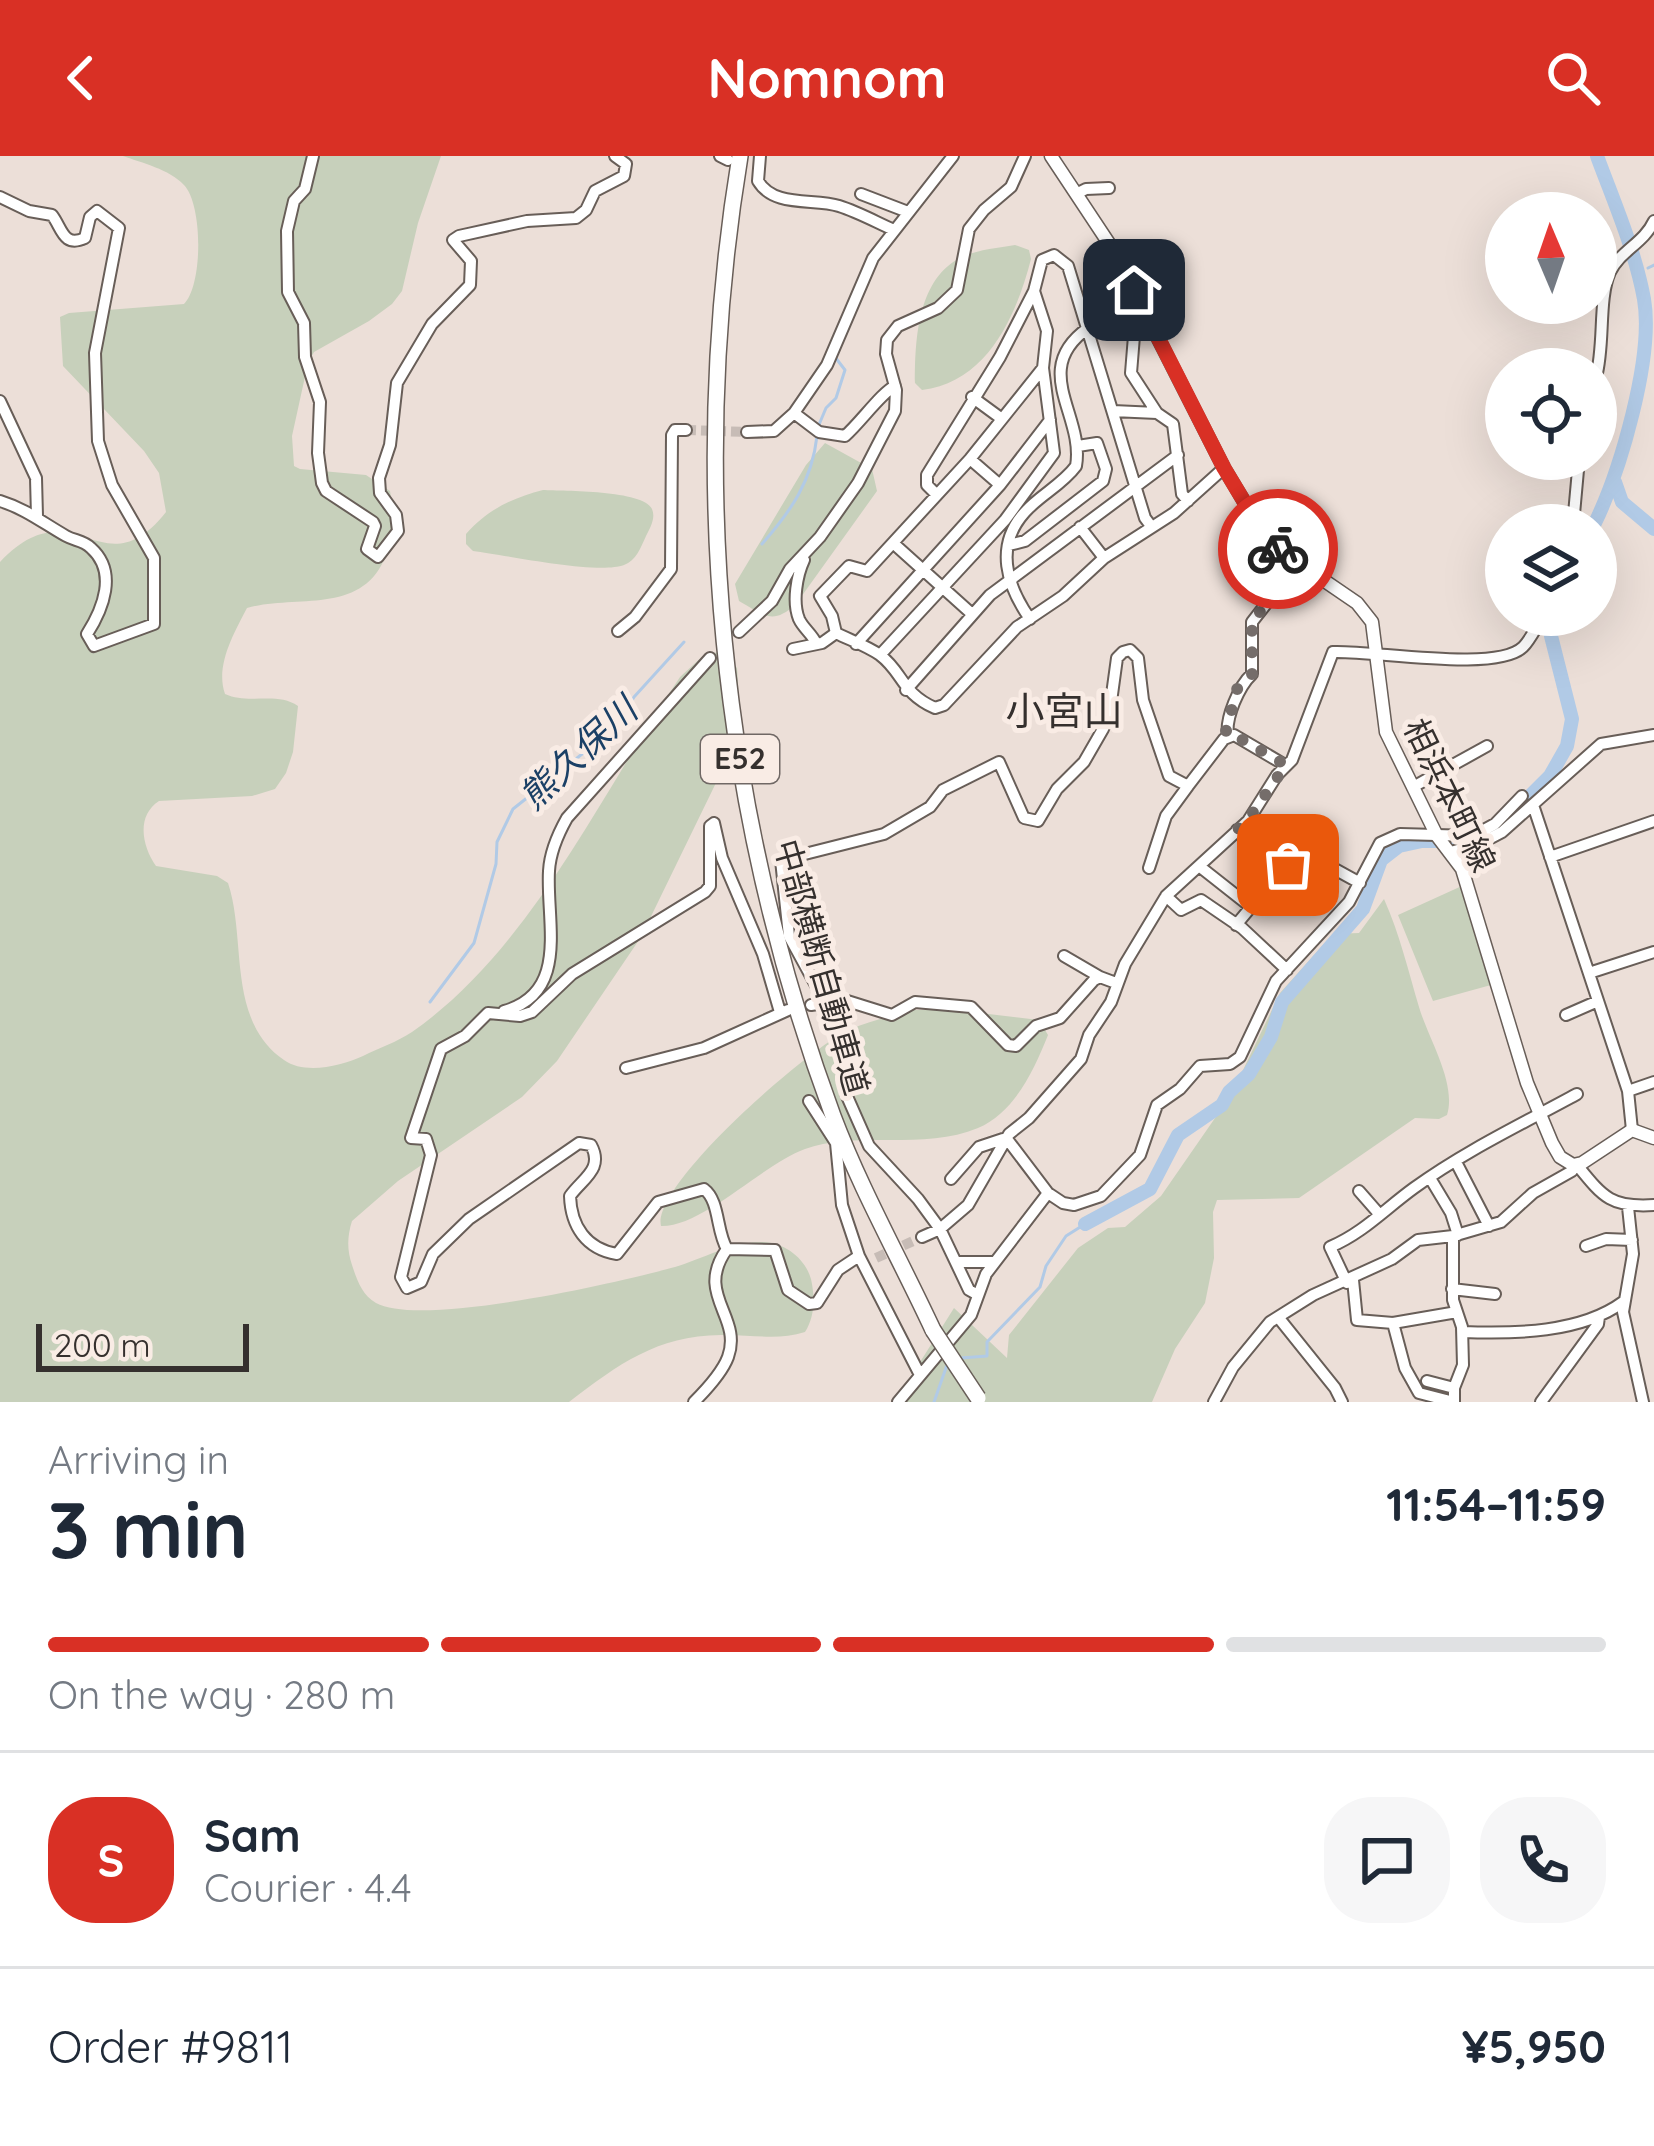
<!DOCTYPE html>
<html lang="en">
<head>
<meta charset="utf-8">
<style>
  :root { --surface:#fff; --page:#f6f6f7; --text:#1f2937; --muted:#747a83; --line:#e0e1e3; --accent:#d93025 }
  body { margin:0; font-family:Quicksand,"Noto Sans JP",sans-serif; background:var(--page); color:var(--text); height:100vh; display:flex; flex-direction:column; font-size:45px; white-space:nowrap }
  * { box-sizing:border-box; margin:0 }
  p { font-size:39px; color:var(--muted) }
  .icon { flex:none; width:66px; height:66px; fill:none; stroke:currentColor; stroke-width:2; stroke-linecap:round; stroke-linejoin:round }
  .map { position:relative; height:1246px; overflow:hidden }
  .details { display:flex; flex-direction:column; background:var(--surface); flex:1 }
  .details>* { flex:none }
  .needle { width:78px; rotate:358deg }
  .buttons { position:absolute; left:1485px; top:36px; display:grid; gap:24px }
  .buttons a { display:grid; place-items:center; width:132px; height:132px; border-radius:50%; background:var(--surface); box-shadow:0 12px 48px #0002; font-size:60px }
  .scale { position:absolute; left:36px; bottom:30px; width:213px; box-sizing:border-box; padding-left:12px; border:6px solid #35302e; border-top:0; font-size:33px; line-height:42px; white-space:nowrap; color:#35302e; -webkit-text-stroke:9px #f9ece5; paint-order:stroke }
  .pin { position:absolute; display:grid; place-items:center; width:102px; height:102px; color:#fff; margin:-51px; border-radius:24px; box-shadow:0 6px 18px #0006 }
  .courier { position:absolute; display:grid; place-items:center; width:120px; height:120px; margin:-60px; border:9px solid #d93025; border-radius:50%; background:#fff; color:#222; box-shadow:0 3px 15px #0007 }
  .head em { font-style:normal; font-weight:700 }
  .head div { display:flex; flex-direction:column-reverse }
  .head { display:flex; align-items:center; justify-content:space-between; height:204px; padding:0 48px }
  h1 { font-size:78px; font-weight:700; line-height:90px }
  .bar { display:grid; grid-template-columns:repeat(4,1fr); gap:18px 12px; align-content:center; height:144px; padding:0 48px }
  .bar i { height:15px; border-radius:9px; background:var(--line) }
  .bar .selected { background:var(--accent) }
  .bar p { grid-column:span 4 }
  .line { display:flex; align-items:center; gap:30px; padding:0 48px; border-top:3px solid var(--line) }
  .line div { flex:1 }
  .round { display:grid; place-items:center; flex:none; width:126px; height:126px; border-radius:48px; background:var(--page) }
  header { display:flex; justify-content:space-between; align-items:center; height:156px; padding:0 48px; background:var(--accent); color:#fff; font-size:54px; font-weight:700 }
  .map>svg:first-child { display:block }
  .green { fill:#c7d0bb }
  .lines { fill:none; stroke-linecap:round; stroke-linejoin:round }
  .stream { stroke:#b1cae6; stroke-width:3 }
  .river { stroke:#b1cae6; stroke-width:14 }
  .minor-tunnel { stroke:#c7bcb6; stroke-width:10; stroke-dasharray:10 5; stroke-linecap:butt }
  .minor-casing { stroke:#685e58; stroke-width:14 }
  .major-casing { stroke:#685e58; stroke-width:15 }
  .highway-casing { stroke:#685e58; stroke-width:18 }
  .minor { stroke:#fff; stroke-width:10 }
  .major { stroke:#fff; stroke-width:12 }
  .highway { stroke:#fff; stroke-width:15 }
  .highway-bridge-casing { stroke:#685e58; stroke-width:18; stroke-linecap:butt }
  .highway-bridge { stroke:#fff; stroke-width:15 }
  .done { stroke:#756d6a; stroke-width:12; stroke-dasharray:0 21.6 }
  .route { stroke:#d93025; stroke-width:15 }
  .labels { text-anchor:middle; stroke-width:10; stroke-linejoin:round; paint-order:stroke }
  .shield { fill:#f9ece5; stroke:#706865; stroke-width:3 }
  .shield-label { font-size:30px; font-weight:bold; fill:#35302e }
  .street-label { font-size:33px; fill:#35302e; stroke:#f9ece5 }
  .water-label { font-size:36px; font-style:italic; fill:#1b4066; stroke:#f9ece5 }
  .quarter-label { font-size:39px; fill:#35302e; stroke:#f9ece5 }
</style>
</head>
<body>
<header><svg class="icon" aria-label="back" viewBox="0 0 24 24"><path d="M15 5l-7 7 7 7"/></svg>Nomnom<svg class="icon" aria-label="search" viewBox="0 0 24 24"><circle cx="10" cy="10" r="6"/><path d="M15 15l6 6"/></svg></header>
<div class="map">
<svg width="1654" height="1246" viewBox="0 0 1654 1246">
  <rect width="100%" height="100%" fill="#ecdfd8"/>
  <path class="green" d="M 123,0 L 441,0 L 418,67 L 402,135 L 392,148 L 369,165 L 314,196 L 308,207 L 292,280 L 294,310 L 300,313 L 366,319 L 390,335 C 394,359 394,376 386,399 C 363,460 297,438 247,452 C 234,477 215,510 225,538 C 249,549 277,535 298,550 L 293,596 L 286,617 L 275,633 L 252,640 L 159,645 C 136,660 142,690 156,710 L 217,720 L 228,727 C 247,784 226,864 284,904 C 305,919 341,910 363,900 C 379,892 397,886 412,876 C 530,794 601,638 680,521 L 704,499 L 724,495 L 737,512 L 738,526 L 739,556 L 731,596 L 641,781 L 557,905 L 522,941 L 398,1025 L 352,1065 C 347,1081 347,1094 352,1109 C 357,1124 362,1139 376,1147 C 421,1172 621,1126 675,1111 C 702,1103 734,1085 763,1086 C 785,1087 805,1102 811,1123 C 815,1141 815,1160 805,1176 C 777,1185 749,1178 721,1179 C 656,1180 619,1208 569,1246 L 0,1246 L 0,406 C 74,328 102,437 166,356 L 159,317 L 144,295 L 63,210 L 60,161 L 69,157 L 184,148 C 203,129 203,49 184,29 C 169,13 142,7 123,0 Z
    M 1015,89 L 1029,94 L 1031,103 C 1016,161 987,226 922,234 L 915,227 C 915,186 917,126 958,103 C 974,94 997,92 1015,89 Z
    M 825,287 L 872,313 L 877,335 L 796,448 C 772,470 764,459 739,445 L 735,428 L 806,309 Z
    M 543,334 C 563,335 644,334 652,353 C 656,362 650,372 646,380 C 641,391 636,405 624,409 C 597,419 506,399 473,395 L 466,388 L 466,378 C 487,354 512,342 543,334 Z
    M 1464,729 L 1491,829 L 1433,845 L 1398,759 Z
    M 1384,743 C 1400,779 1408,814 1419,851 C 1428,882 1457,927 1447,959 L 1439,963 L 1415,962 L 1299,1042 L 1217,1044 L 1213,1056 L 1214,1102 L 1205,1147 L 1175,1193 L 1152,1246 L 895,1246 L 954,1152 L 1007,1202 L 1009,1179 L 1078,1092 L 1108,1072 L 1125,1071 L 1161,1040 L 1231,939 L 1280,837 L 1333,778 L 1359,777 Z
    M 912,854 L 955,854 L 1039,864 L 1048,879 C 1034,914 1015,956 978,972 C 924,995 856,974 805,993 C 763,1008 703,1071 661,1070 C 651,1029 810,891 849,874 C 869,865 892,860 912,854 Z"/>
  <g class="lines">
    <path class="stream" d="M 1648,112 L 1654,109
      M 1636,114 L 1642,113
      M 818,271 L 826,252 L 836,242 L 845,214 L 835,201
      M 762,388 C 791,355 812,325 817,280
      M 430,846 L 474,787 L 496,708 L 497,686 L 513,653 L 616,571 L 634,541 L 684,486
      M 961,1202 L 987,1200 L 987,1186 L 1040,1131 L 1046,1110 L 1066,1080 L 1085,1068
      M 934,1246 L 947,1209"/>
    <path class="river" d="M 1615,326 L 1622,346 L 1654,373
      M 1594,369 C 1620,316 1654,201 1644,143 C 1635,94 1614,46 1597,0
      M 1085,1068 L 1150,1033 L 1178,979 L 1222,949 L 1229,936 L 1249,918 L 1271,881 L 1282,846 L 1363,753 L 1381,704 L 1399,690 L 1422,685 L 1476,685 L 1497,673 L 1550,620 L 1567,590 L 1572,563 L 1551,480 L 1554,459"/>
    <path class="minor-tunnel" d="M 686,274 L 747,276
      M 876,1102 L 922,1081"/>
    <g class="minor-casing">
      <path id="minor" d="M 313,0 L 305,33 L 294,45 L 287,75 L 288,136 L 304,167 L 305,201 L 320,246 L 318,297 L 322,327 L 326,335 L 373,366 L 375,370 L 367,393 L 378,401 L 398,375 L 396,359 L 380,337 L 379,322 L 390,289 L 397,227 L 432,168 L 470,129 L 471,105 L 453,84 L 459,80 L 527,65 L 576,62 L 586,54 L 595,35 L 624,20 L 626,8 L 615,0
        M 720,0 L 728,4
        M 760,0 L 758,25 C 774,52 814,42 839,50 C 858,56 876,66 894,74
        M 1078,37 L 1086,33 L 1109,32
        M 861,38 L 908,56
        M 0,41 L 29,55 L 52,59 C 62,72 63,92 85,82 L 90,61 L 97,55 L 119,72 L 95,197 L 98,285 L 112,329 L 154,402 L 154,468 L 94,490 L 87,478 C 103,453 118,416 91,392 C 83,384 75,385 66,380 C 43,367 26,353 0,345
        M 1134,135 L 1129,145 L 1134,180 L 1131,217 L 1157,257 L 1173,268 L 1182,338 L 1188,345
        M 1043,212 L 970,303 L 867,415 L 849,410 L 820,440 L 832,460 L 836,477 C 850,484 867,490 880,499 C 903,516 901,537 935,552 L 944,549 L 1017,471 L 1063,440 L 1104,402 L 1174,357 L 1224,312
        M 1596,221 C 1605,189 1598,143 1610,116 C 1620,95 1644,87 1654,65
        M 972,241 L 1002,263
        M 0,245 L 36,322 L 37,360
        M 1113,255 L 1157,257
        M 794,257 L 819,276 L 845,280 C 860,267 882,236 895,230
        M 747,276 L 774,275 L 794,257 L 827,209 L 873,102 L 953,0
        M 970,303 L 1000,329
        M 937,339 L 927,329 L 927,319 L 1000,201 L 1034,135 L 1042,104 L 1054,99 L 1068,110 L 1145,362 L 1151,370
        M 1573,369 L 1579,303
        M 1080,371 L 1104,402
        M 893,387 L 972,458
        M 1009,389 L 1025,385 L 1103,325 L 1106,313 L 1097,287 L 1078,290
        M 804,404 C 797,419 792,446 799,463 C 803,472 812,478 816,487
        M 1030,463 C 1007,430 994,390 1025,356 C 1040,339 1062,329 1076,310 C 1085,259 1029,214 1088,172
        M 618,475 L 635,461 L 671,413 L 672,279 L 675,274 L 686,274
        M 739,476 L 772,445 L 790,413 L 820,381 L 858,327 L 895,255 L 896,234 L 886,198 L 887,184 L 898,170 L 938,152 L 957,134 L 969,73 L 984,54 L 1011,31 L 1025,0
        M 856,488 L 1000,329 L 1050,264
        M 793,493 L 822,487 L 836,477
        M 880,499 L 1005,364 L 1054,297 L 1043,212 L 1047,175 L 1034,135
        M 906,534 L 990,439 L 1178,299
        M 1228,580 C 1225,562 1239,530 1252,518 L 1252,466 L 1298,407
        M 1413,631 L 1487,590
        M 1533,649 L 1628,935 L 1632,974
        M 1237,674 L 1288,709 L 1320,705 L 1360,727
        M 1451,696 L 1481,687 L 1502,676 L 1601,588 L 1654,579
        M 1550,701 L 1654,665
        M 1199,710 L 1251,751 L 1236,769
        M 1149,712 L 1166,660 L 1188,630
        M 1166,740 L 1181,754 L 1201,744 L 1242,772 L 1287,814
        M 1064,800 L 1100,821
        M 1589,817 L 1654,796
        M 824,844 L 789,780 L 781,704 L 884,678 L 930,651 L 943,634 L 999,606 L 1024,662 L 1038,665 L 1057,633 L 1084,606 L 1103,573 L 1110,553 L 1117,502 L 1123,496 L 1130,494 L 1138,502 L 1143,544 L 1169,620 L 1188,630 L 1224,583 L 1234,579 L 1285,609
        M 811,849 L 844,844 L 892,859 L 915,846 L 971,851 L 1008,889 L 1016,890 L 1036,870 L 1060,862 L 1094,824 L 1100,821 L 1116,827
        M 504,855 C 570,837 546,766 549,715 C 550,696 558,678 567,662 L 710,502
        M 1566,859 L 1598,845
        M 626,912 L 704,892 L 788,854
        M 1628,935 L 1654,926
        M 846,938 L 869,990 L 918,1043 L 940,1073 L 968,1049 L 1009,978 L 1029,962 L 1081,903 L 1089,879 L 1111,846 L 1125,808 L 1166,740 L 1248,665 L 1277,619 L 1292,604 L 1333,496 C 1372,494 1496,517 1523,491 C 1531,483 1537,469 1544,459
        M 809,945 L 836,987 L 842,1049 L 859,1100
        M 1007,983 L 1048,1037 L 1063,1047 L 1074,1049 L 1101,1040 L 1140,999 L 1157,949 L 1180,933 L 1200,910 L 1230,908 L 1240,901 L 1276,825 L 1349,746 L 1380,687 L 1400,678 L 1473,680 L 1495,668 L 1522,640
        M 1456,1006 L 1489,1070
        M 1577,1009 C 1603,1041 1611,1052 1654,1049
        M 1430,1022 L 1451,1057 L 1458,1079
        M 951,1023 L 979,991 L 1003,983
        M 1359,1035 L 1380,1059
        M 1628,1051 L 1633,1098 L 1623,1156 L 1643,1246
        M 1453,1080 L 1453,1144 L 1462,1171 L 1463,1209 L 1454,1232 L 1454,1246
        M 922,1081 L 940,1073 L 969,1134 L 978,1139
        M 1586,1090 L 1606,1083 L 1632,1084
        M 727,1093 C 716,1075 720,1045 704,1033 L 658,1046 L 617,1098 C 586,1093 571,1070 570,1040 C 583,1022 604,1013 591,989 L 579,987 L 469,1063 L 433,1098 L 421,1126 L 407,1132 L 401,1121 L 431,999 L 426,983 L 411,982 L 441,893 L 465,880 L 488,857 L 520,860 L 532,856 L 572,818 L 705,736 L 710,730 L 710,670 L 714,667 L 722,702 L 763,798 L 780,856
        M 727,1093 L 775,1094 L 788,1134 L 809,1148 L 817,1147 L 838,1114 L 859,1100 L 919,1217
        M 956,1106 L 994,1106
        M 1353,1124 L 1357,1164 L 1393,1167 L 1405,1212 L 1419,1237 L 1454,1246
        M 1347,1127 L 1330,1091 C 1363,1077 1385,1053 1414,1032 C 1465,995 1522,968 1577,938
        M 1452,1133 L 1495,1138
        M 1278,1161 L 1335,1232 L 1342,1246
        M 1393,1167 L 1457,1156
        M 1463,1176 C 1514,1178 1581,1177 1623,1146
        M 1427,1225 L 1454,1232
        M 694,1246 C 706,1234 722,1217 728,1201 C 743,1160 694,1139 727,1093
        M 898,1246 L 971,1159 L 986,1118 L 1048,1037
        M 1214,1246 L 1233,1211 L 1270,1166 L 1313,1139 L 1392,1103 L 1418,1084 L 1453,1080 L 1501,1066 L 1533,1037 L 1572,1015 L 1573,1009
        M 1541,1246 L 1598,1168 L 1599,1161"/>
    </g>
    <g class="major-casing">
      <path id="major" d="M 1051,0 L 1112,92 L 1224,312 L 1260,372 L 1278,393 L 1357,447 L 1372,466 L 1386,576 L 1437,680 L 1462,713 L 1527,927 L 1552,987 L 1560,1001 L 1573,1009 L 1582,1007 L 1632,974 L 1654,982"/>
    </g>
    <g class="highway-casing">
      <path id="highway" d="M 740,0 C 687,321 720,654 833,960 C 861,1034 900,1103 933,1174"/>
    </g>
    <use href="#minor" class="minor"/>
    <use href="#major" class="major"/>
    <use href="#highway" class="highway"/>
    <g class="highway-bridge-casing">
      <path id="highway-bridge" d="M 933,1174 L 978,1242"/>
    </g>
    <use href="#highway-bridge" class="highway-bridge"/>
  </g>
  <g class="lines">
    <path class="done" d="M 1278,393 L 1298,407 L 1252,466 L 1252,518 L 1238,530 L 1226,575 L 1228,580 L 1234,579 L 1286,609 L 1247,665 L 1237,674 L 1288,709"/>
    <path class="route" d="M 1134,134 L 1224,312 L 1260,372 L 1278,393"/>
  </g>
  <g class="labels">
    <rect class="shield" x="701" y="579" width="78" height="48" rx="9"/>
    <g class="shield-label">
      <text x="740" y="613">E52</text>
    </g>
    <g class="street-label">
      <text transform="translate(1450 639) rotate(64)" y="12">相浜本町線</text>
      <text transform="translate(822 811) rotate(74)" y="12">中部横断自動車道</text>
    </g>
    <g class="water-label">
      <text transform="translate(578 597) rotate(-43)" y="13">熊久保川</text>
    </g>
    <g class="quarter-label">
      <text x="1064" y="569">小宮山</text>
    </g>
  </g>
</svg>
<div class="buttons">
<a><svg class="needle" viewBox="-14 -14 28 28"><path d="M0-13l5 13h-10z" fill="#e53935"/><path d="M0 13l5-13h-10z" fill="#747a83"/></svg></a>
<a><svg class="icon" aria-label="locate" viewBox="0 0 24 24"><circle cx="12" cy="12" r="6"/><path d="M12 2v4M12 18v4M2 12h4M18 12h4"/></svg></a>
<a><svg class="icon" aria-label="layers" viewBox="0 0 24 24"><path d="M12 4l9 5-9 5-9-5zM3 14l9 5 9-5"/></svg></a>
</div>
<div class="scale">200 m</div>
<div class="pin" style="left:1288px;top:709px;background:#ea580c"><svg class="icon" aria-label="bag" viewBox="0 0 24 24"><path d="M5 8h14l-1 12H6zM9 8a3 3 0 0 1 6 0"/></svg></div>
<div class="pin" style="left:1134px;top:134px;background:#1f2937"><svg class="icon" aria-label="home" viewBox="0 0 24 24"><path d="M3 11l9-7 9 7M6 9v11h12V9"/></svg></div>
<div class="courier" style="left:1278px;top:393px"><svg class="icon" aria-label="bike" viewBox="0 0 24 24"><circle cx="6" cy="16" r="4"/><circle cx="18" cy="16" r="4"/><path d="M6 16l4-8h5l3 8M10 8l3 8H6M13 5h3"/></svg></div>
</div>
<section class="details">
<div class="head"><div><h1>3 min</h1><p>Arriving in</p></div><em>11:54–11:59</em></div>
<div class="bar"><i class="selected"></i><i class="selected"></i><i class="selected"></i><i></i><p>On the way · 280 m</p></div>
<div class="line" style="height:216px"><b class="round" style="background:var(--accent);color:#fff">S</b><div><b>Sam</b><p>Courier · 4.4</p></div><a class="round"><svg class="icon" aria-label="chat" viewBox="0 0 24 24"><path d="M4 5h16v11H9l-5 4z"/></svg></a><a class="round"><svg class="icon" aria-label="phone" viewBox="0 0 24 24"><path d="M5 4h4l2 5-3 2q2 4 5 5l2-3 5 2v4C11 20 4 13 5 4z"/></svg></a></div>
<div class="line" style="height:156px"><div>Order #9811</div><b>¥5,950</b></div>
</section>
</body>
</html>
